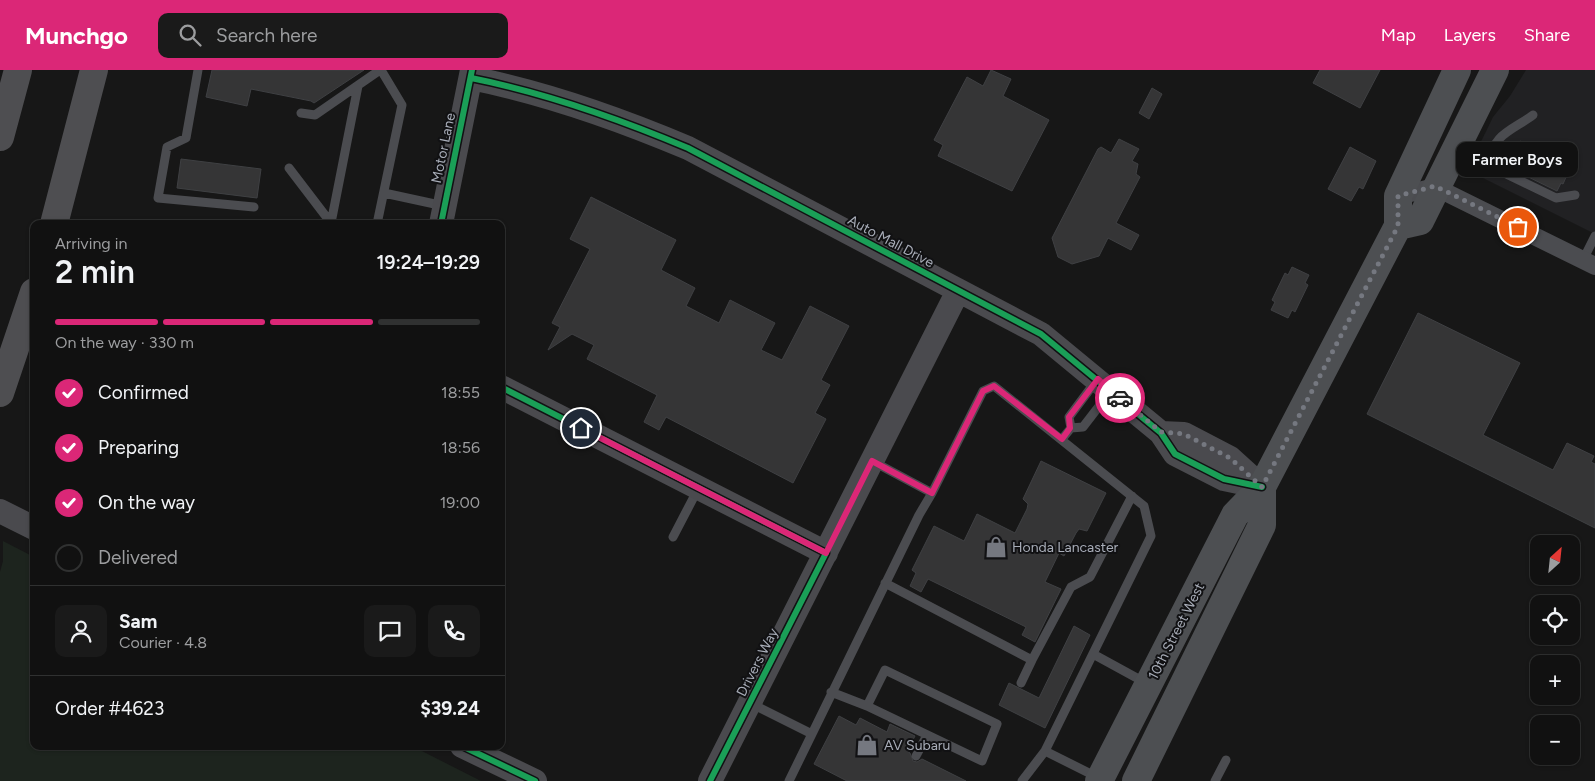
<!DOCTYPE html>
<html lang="en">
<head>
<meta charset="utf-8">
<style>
  :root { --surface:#111; --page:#1a1a1a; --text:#f1f3f6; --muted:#9c9d9f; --line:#303131; --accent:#db2777 }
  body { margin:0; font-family:Figtree,sans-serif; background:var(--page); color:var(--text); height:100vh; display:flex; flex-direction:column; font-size:19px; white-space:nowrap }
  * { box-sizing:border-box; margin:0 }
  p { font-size:16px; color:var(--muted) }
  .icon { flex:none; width:28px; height:28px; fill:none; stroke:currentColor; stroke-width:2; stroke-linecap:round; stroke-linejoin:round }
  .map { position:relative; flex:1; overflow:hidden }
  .sheet { position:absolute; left:30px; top:150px; width:475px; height:530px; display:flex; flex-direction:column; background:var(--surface); border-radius:10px; box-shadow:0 1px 4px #0004,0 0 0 1px var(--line) }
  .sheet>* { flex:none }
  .needle { width:32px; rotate:27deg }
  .fabs { position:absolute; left:1530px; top:465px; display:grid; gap:10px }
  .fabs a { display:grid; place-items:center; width:50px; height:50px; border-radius:10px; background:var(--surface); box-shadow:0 1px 4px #0004,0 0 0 1px var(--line); font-size:25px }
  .pin { position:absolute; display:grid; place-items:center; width:42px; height:42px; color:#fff; margin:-21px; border:2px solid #fff; border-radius:50%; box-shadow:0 1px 5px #0007 }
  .courier { position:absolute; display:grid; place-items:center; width:50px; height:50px; margin:-25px; border:4px solid #db2777; border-radius:50%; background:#fff; color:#222; box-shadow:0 1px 6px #0007 }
  .bubble { position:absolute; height:35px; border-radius:10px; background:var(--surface); box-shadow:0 1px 4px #0004,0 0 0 1px var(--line); font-size:16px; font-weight:600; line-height:35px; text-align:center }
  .head em { font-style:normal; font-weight:600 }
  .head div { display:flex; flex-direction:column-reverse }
  .head { display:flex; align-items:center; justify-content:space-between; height:85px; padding:0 25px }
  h1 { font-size:32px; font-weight:600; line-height:38px }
  .bar { display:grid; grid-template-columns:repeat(4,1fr); gap:8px 5px; align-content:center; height:60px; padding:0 25px }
  .bar i { height:6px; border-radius:4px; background:var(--line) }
  .bar .on { background:var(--accent) }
  .bar p { grid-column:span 4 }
  .line { display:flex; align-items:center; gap:12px; padding:0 25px; border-top:1px solid var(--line) }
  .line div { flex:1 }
  .round { display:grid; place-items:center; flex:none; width:52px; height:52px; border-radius:10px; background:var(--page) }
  ol { padding:0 25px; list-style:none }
  li { display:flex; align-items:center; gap:15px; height:55px }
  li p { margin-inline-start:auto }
  li .icon { padding:5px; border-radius:50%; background:var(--accent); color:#fff; stroke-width:4 }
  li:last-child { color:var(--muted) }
  li i { width:28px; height:28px; border:2px solid var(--line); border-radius:50% }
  header { display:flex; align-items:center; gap:30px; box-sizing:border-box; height:70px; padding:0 25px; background:var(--accent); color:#fff }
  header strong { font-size:24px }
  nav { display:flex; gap:28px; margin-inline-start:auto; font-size:18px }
  .search { width:350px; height:45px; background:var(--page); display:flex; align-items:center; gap:12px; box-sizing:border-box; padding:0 18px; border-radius:10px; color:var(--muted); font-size:19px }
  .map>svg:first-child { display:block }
  .built { fill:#212123 }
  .green { fill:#1d241e }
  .building { fill:#353536; stroke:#3f4043 }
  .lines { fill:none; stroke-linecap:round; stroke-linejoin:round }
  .lane { stroke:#4b4c50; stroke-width:9 }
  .street { stroke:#4b4c50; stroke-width:18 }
  .secondary { stroke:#4a4a4e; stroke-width:24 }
  .primary { stroke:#4d4f52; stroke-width:28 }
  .highway { stroke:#4e4e51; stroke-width:28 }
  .cycleway-casing { stroke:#111113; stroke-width:9 }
  .cycleway { stroke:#1a9f57; stroke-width:6 }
  .done { stroke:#757880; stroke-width:5; stroke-dasharray:0 9 }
  .route { stroke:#db2777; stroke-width:6 }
  .labels { text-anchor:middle; stroke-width:4; stroke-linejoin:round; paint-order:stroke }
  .street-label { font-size:14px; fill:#a8adb8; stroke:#111113 }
  .poi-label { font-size:14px; fill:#a8adb8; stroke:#111113; text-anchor:start }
</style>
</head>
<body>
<header>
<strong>Munchgo</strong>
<div class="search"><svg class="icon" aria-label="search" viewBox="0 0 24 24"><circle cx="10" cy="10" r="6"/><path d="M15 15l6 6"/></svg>Search here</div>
<nav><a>Map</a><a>Layers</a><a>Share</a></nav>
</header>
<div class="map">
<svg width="1595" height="711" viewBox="0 0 1595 711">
  <rect width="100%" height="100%" fill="#171717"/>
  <path class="built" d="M 1526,0 L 1595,0 L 1595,164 L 1483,108 L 1475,84 L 1493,47 L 1510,26 Z"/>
  <path class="green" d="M 3,471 L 34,487 L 34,676 L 412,676 L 481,711 L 0,711 L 0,502 L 3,491 Z"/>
  <path class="building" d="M 212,0 L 364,0 L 314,33 L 311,31 L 251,19 L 247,36 L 206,27 Z
    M 991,0 L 1011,9 L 1003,26 L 1049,50 L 1012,121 L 938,86 L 943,75 L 934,70 L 967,7 L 983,16 Z
    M 1320,0 L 1380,0 L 1360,38 L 1313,13 Z
    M 1152,18 L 1162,24 L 1149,49 L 1139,43 Z
    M 1119,69 L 1139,79 L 1132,91 L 1138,94 L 1136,104 L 1140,107 L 1116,153 L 1139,165 L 1131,180 L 1108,168 L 1099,186 L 1072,194 L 1058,187 L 1052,168 L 1098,79 L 1101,77 L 1111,83 Z
    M 1520,71 L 1537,80 L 1538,78 L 1571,96 L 1563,114 L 1561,113 L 1557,121 L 1512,99 L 1507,78 L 1515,82 Z
    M 1350,77 L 1376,91 L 1363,119 L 1359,117 L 1351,131 L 1328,119 Z
    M 181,89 L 261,99 L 257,128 L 177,118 Z
    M 591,127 L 676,170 L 661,200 L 695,218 L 686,236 L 719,253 L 730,230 L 775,253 L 761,280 L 782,290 L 810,236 L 849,256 L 821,310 L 830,315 L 815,343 L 826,349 L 793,413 L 666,347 L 659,360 L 644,352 L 657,325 L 587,289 L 594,275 L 572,264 L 548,280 L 560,257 L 552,253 L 590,179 L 570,169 Z
    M 1292,197 L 1309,205 L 1305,213 L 1308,215 L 1295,242 L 1292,240 L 1288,248 L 1271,240 L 1275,232 L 1272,230 L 1285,203 L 1288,205 Z
    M 1418,243 L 1520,293 L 1483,365 L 1553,400 L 1567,373 L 1594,386 L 1591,392 L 1595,394 L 1595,458 L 1367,344 Z
    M 1041,391 L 1106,423 L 1087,461 L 1079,459 L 1076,463 L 1064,486 L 1059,483 L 1045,512 L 1061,519 L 1035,572 L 1022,565 L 1026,557 L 928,509 L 921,522 L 910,516 L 916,503 L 912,500 L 934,456 L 964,471 L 977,444 L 1015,463 L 1027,439 L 1028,434 L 1023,429 Z
    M 1074,556 L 1090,565 L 1045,658 L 999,635 L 1009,613 L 1039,628 Z
    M 839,646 L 856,655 L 860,648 L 887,662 L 890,654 L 915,666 L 907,681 L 910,683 L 913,691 L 917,692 L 922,689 L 966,711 L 847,711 L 814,694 Z"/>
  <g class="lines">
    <path class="lane" d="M 198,0 L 186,68 L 167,77 L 158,128 L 254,137
      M 301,43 L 315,45 L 380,0
      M 1533,45 C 1515,59 1490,65 1491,92 L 1498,100 L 1556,128 L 1575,125
      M 289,98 L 331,153
      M 384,123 L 444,136
      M 335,154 L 331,153 L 358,16
      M 377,154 L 402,35 L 381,0
      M 1583,190 L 1595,166
      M 1071,358 L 1083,357 L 1110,322
      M 1062,369 L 1071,358 L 1069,347 L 1096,311
      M 872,391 L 932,423
      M 673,467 L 698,419
      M 885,513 L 1032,590 L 1071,517 L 1090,507 L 1132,426
      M 1093,584 L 1146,613
      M 1021,613 L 1032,590
      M 831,622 L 867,636 L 982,691 L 997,654 L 885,600 L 867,636
      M 750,633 L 812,664
      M 1045,681 L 1099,708
      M 916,686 L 927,665
      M 789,711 L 919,445 L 932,423 L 983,321 L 994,316 L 1144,436 L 1151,466 L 1045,681 L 1022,711
      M 1215,711 L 1226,690"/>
    <path class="street" d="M 1398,126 L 1435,117 L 1595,196"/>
    <path class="secondary" d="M 471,8 C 546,23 617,48 688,78 L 1041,264 L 1161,363 L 1175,384 L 1224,409 L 1262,417
      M 441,154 L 472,0
      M 501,317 L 826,483
      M 1161,363 L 1184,364 L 1230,388 L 1262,417
      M 0,441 L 34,458
      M 462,676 L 535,711
      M 710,711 L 958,221"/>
    <path class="primary" d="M 1398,156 L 1420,151 L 1495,0
      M 1099,711 L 1235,445 L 1262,417 L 1398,156 L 1398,126 L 1457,0
      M 1136,711 L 1262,455 L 1262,417"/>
    <path class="highway" d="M 0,67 L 18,0
      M 54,154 L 94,0
      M 0,323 L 34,222"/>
    <g class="cycleway-casing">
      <path id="cycleway" d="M 471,8 C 546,23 617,48 688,78 L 1041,264 L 1161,363 L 1175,384 L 1224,409 L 1262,417
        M 441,154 L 472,0
        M 501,317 L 826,483 L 710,711
        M 462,676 L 535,711"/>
    </g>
    <use href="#cycleway" class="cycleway"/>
  </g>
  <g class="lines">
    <path class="done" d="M 1120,328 L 1161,362 L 1184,364 L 1230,388 L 1262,417 L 1398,156 L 1398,126 L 1435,116 L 1518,157"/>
    <path class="route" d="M 581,358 L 826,483 L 872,391 L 932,423 L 983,321 L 994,316 L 1062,369 L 1070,358 L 1069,347 L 1098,309 L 1120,328"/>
  </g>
  <defs>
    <g id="shop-bare" transform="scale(1.725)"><path d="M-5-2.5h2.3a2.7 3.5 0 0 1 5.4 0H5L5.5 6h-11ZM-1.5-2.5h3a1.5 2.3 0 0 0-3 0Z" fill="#757880" stroke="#111113" stroke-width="2.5" paint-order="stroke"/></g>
  </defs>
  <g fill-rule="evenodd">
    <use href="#shop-bare" x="996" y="477"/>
    <use href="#shop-bare" x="867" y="675"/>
  </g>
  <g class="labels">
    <g class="street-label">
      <text transform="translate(443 78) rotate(-78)" y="5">Motor Lane</text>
      <text transform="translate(891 171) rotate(28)" y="5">Auto Mall Drive</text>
      <text transform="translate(1176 561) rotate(-63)" y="5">10th Street West</text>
      <text transform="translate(757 592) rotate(-63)" y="5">Drivers Way</text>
    </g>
    <g class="poi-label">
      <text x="1012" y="482">Honda Lancaster</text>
      <text x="884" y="680">AV Subaru</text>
    </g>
  </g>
</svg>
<div class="fabs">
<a><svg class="needle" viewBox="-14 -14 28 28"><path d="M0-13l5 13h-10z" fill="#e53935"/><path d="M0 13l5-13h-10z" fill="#9c9d9f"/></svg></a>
<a><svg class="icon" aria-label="locate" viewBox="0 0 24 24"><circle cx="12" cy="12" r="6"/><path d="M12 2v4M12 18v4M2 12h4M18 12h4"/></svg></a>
<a>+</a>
<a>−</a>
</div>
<div class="pin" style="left:1518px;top:157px;background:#ea580c"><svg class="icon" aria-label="bag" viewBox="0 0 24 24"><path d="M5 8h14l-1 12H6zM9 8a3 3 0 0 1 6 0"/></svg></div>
<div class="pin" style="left:581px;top:358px;background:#1f2937"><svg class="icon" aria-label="home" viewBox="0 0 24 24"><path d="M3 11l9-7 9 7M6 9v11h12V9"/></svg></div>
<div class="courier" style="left:1120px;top:328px"><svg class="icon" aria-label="car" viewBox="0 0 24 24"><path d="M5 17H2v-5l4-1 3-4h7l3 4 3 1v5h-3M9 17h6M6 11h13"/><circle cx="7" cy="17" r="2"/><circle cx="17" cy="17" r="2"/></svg></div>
<div class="bubble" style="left:1456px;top:72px;width:122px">Farmer Boys</div>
<section class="sheet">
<div class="head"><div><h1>2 min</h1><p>Arriving in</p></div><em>19:24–19:29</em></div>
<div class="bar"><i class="on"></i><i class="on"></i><i class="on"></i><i></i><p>On the way · 330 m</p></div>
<ol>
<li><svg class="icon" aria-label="check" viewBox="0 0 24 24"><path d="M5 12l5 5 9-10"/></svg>Confirmed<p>18:55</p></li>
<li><svg class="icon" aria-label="check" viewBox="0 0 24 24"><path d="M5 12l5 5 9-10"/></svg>Preparing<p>18:56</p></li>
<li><svg class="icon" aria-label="check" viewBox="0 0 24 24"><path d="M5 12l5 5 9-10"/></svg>On the way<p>19:00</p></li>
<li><i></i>Delivered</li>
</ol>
<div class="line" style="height:90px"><a class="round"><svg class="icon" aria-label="person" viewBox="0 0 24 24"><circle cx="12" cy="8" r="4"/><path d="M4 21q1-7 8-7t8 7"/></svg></a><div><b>Sam</b><p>Courier · 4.8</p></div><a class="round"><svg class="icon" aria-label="chat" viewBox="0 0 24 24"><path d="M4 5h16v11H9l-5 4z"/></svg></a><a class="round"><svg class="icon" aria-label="phone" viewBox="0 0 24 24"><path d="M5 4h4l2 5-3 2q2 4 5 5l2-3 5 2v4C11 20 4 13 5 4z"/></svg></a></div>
<div class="line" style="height:65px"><div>Order #4623</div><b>$39.24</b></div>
</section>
</div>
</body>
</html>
